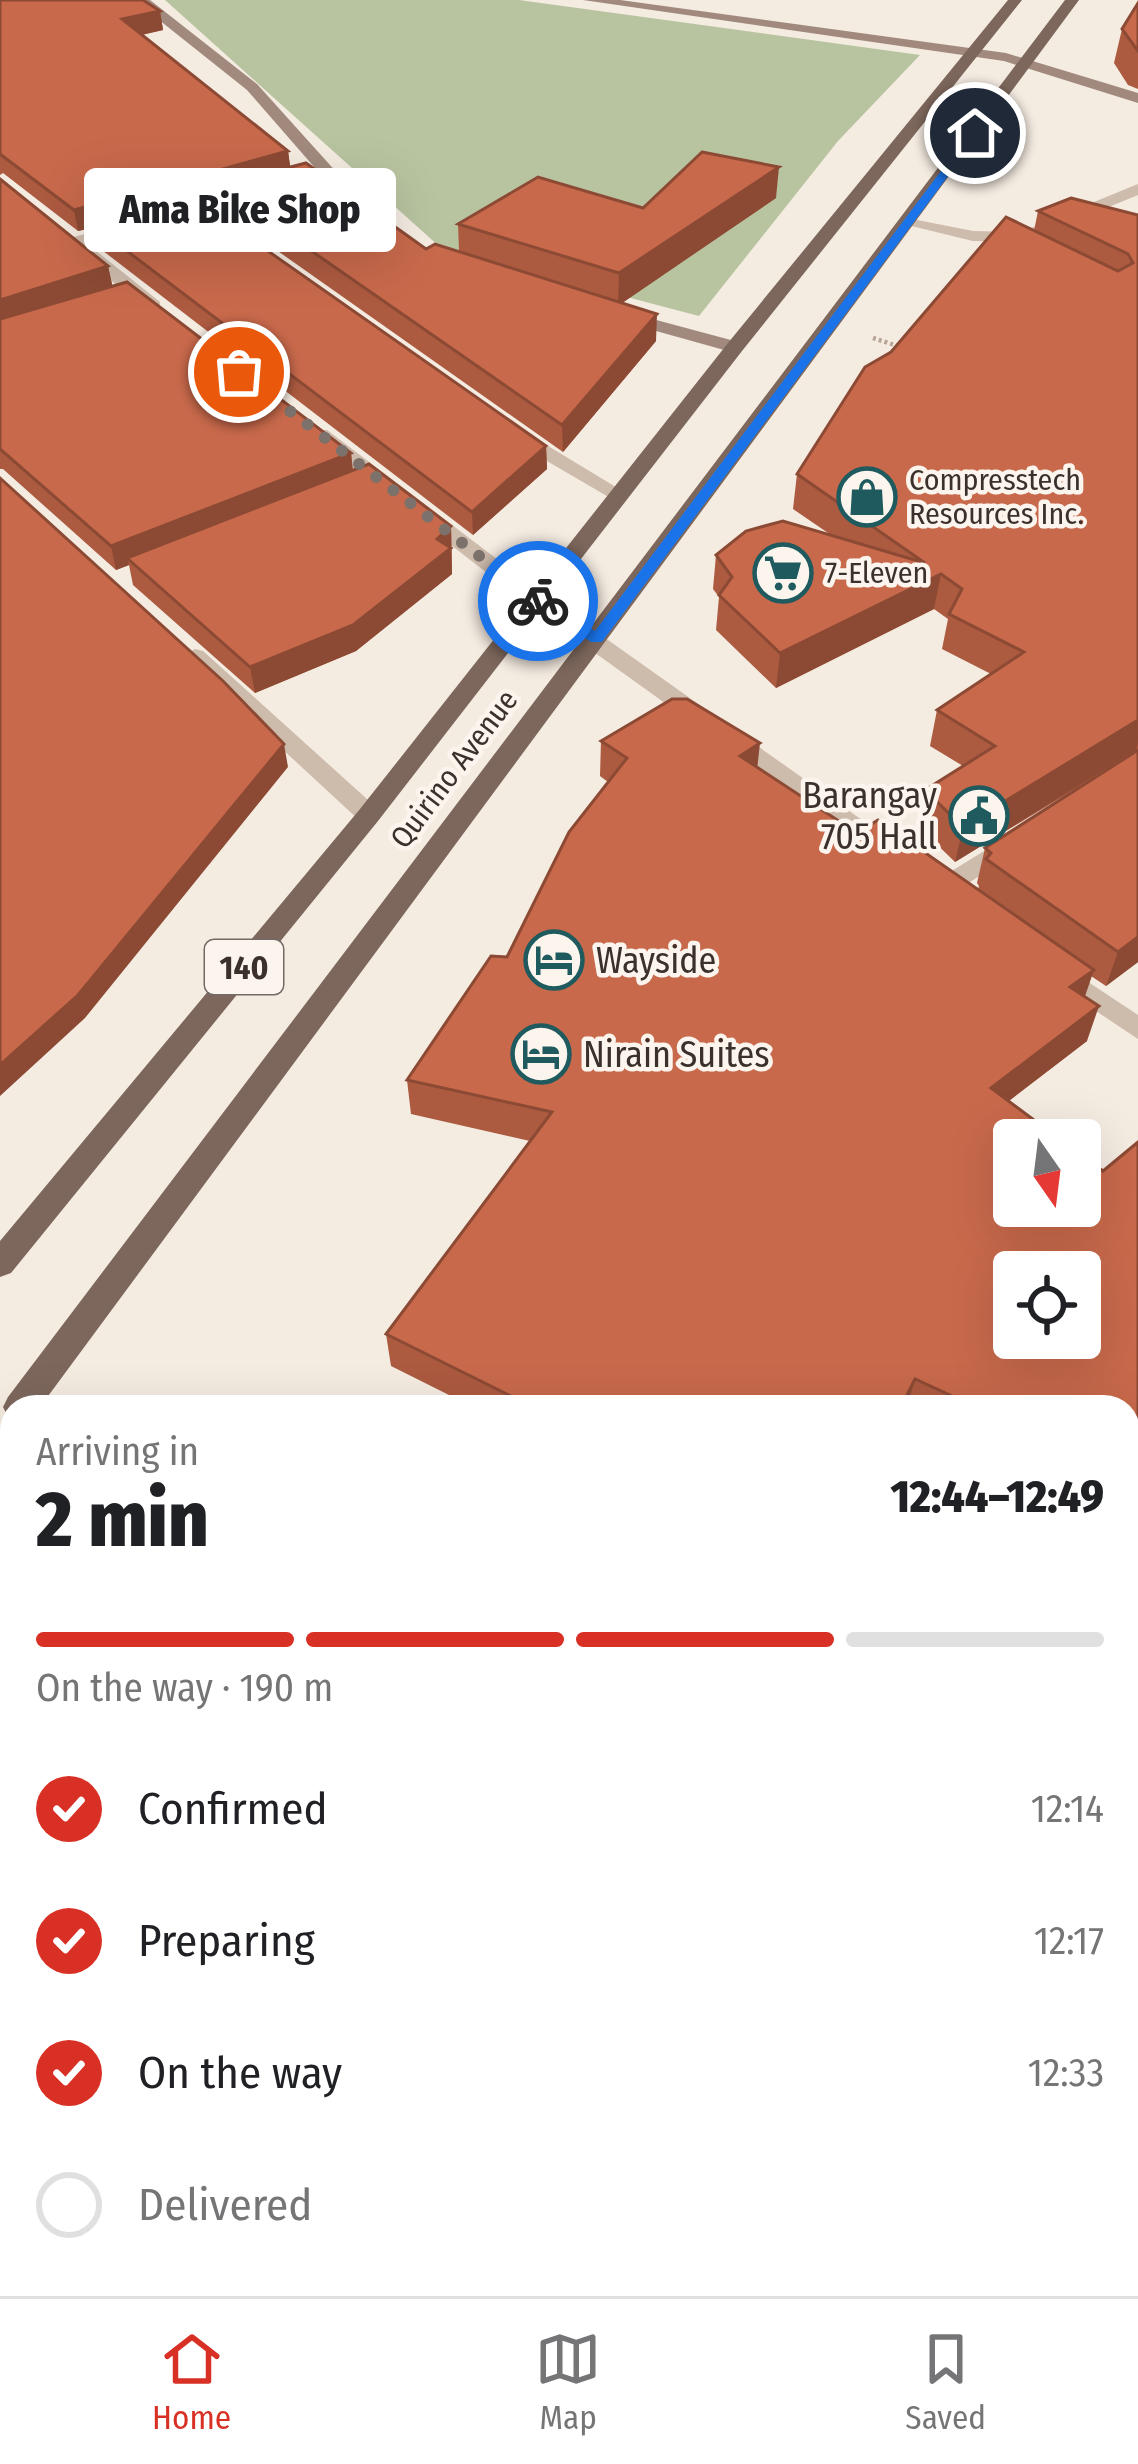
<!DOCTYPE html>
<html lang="en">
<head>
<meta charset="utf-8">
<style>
  :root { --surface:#fff; --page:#f6f6f6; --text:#202124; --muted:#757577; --line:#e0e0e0; --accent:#d93025 }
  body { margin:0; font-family:"Fira Sans Condensed",sans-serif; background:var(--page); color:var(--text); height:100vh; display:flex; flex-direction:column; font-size:45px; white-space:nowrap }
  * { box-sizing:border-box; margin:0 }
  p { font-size:39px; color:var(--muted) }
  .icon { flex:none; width:66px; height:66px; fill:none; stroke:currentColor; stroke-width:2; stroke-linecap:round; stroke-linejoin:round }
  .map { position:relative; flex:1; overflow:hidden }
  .side { position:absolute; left:0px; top:1395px; width:1140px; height:903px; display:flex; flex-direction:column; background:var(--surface); border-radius:36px 36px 0 0; box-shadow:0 12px 48px #0002 }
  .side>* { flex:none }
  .needle { width:78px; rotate:166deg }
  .tools { position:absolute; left:993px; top:1119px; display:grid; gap:24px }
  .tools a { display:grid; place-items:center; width:108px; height:108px; border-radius:12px; background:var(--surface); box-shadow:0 12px 48px #0002; font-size:60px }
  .pin { position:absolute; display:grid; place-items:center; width:102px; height:102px; color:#fff; margin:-51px; border:6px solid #fff; border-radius:50%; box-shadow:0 3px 12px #0007 }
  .courier { position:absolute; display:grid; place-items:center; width:120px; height:120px; margin:-60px; border:9px solid #1a73e8; border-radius:50%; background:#fff; color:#222; box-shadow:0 3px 15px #0007 }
  .bubble { position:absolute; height:84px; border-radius:12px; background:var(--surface); box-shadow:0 12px 48px #0002; font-size:39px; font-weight:800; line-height:84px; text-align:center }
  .overview em { font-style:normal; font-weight:800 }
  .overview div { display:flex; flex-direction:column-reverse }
  .overview { display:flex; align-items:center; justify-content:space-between; height:204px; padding:0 36px }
  h1 { font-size:78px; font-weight:800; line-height:90px }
  .bar { display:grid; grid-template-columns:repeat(4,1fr); gap:18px 12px; align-content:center; height:144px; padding:0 36px }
  .bar i { height:15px; border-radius:9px; background:var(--line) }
  .bar .active { background:var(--accent) }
  .bar p { grid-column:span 4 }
  ol { padding:0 36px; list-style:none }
  li { display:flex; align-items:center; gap:36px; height:132px }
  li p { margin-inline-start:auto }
  li .icon { padding:12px; border-radius:50%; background:var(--accent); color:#fff; stroke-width:4 }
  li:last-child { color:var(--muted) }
  li i { width:66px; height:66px; border:6px solid var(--line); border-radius:50% }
  .menu { display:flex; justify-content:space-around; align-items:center; height:168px; border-top:3px solid var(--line); background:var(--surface); font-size:33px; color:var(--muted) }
  .menu a { display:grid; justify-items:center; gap:6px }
  .menu .active { color:var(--accent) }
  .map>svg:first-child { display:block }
  .green { fill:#b8c4a0 }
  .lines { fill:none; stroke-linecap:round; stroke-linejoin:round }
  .path { stroke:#b9a596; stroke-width:4.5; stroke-dasharray:3 3; stroke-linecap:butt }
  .lane { fill:#cdbbac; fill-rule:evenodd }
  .street { fill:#cdbbac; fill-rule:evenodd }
  .secondary { fill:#a18a7d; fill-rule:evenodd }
  .primary { fill:#7d675c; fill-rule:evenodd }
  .wall { fill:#ac5a40 }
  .shaded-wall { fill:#8c4a34 }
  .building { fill:#c8694b; stroke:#8c4a34; stroke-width:3; fill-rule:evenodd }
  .route { fill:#1a73e8 }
  .done { stroke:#7c716b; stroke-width:12; stroke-dasharray:0 21.6 }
  .labels { text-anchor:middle; stroke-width:9; stroke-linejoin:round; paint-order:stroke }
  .far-poi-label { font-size:30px; fill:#3b302b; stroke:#fbf5ee; text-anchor:start }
  .far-street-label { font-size:30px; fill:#3b302b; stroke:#fbf5ee }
  .shield { fill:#fbf5ee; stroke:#756b66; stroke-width:3 }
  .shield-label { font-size:33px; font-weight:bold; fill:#3b302b }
  .poi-label { font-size:36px; fill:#3b302b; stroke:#fbf5ee; text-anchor:start }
</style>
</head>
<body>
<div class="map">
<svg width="1138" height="2296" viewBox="0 0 1138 2296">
  <rect width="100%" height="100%" fill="#f4ebe1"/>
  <path class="green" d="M 165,0 L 519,0 L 920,55 L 838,141 L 699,316 L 441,248 Z"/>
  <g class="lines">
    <path class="path" d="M 873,338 L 904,348"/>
    <path class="lane" d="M 1138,184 L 1138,195 L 1023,242 L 973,241 L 899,223 L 907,218 L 973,231 L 1021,232 Z
      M 258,186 L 266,191 L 264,194 L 72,245 L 63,240 Z
      M 506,429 L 520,429 L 629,495 L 612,499 L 506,437 Z
      M 0,2180 L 12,2184 L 12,2235 L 0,2230 Z
      M 83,2286 L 137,2286 L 141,2296 L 87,2296 Z
      M 840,2286 L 894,2286 L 898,2296 L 844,2296 Z"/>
    <path class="street" d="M 73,242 L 85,242 L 160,302 L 160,310 L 148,310 L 73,250 Z
      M 313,430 L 327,430 L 543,594 L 900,847 L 904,853 L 900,859 L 882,859 L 527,604 L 313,438 Z
      M 195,649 L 203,651 L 378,809 L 382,815 L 378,821 L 360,821 L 187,661 L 183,656 Z
      M 1012,834 L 1021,837 L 1025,843 L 1021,849 L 950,895 L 932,895 L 928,889 L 932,883 Z
      M 1052,958 L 1138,1015 L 1138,1039 L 1042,975 L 1038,968 Z"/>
    <path class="secondary" d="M 134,0 L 150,0 L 257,84 L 375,215 L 375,223 L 363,223 L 247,90 Z
      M 583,0 L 620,0 L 1006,53 L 1138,93 L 1138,103 L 1004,61 Z
      M 619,310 L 742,343 L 744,347 L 735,353 L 613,319 L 613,311 Z"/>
    <path class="primary" d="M 1008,0 L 1022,0 L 742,351 L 378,821 L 11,1273 L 0,1277 L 0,1241 L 360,809 L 728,343 Z
      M 1065,0 L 1079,0 L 40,1407 L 12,1407 L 12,1419 L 8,1417 L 3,1407 L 8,1397 Z"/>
  </g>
  <path class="wall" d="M 0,0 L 160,11 L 163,30 L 142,35 L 288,151 L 290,167 L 426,249 L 459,251 L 458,224 L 776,198 L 621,303 L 656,341 L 563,452 L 221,211 L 219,192 L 193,199 L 546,446 L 547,469 L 473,535 L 94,244 L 91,228 L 78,231 L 3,173 L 0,175 Z
    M 1138,3 L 1138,89 L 1128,85 L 1114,63 L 1122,29 Z
    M 0,179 L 108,266 L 112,286 L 351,453 L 353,470 L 451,526 L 452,574 L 356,651 L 255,693 L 133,585 L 129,565 L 116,570 L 3,469 L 0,469 Z
    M 1038,211 L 1138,215 L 1138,962 L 1106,986 L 1091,976 L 1084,997 L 1087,1041 L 1009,1101 L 1103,1171 L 1138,1142 L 1138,1517 L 1128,1513 L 1128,1407 L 473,1407 L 391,1366 L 386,1334 L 530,1141 L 411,1114 L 407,1080 L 507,957 L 608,782 L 600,776 L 601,741 L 758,768 L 857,833 L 978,889 L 979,886 L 977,883 L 985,848 L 1138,751 L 955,862 L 918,826 L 925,790 L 963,766 L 930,746 L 937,710 L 991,674 L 942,649 L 948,619 L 934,609 L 776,688 L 716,630 L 719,597 L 713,589 L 716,555 L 831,535 L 793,509 L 797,474 L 891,352 L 1034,231 Z
    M 1128,1850 L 1138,1856 L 1138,2161 L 1128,2155 Z"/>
  <path class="shaded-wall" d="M 160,11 L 163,30 L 126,38 L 122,19 Z
    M 288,151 L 291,172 L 218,186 L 219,192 L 95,227 L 90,223 L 91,228 L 78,231 L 74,210 Z
    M 779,167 L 776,198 L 618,306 L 619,273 Z
    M 108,266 L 113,288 L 0,323 L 0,300 Z
    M 657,314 L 656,341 L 563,452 L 562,425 Z
    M 546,446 L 547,469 L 473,535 L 472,512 Z
    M 351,453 L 353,476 L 127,558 L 129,565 L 116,570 L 111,546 Z
    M 451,526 L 452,574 L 356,651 L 255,693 L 250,667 L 437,539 Z
    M 941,574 L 934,609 L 776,688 L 780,653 Z
    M 1138,720 L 1138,743 L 1136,750 L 955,862 L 963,827 Z
    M 760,743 L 756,779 L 740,756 Z
    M 284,744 L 288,767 L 85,1018 L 0,1096 L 0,1065 Z
    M 1138,937 L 1138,962 L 1106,986 L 1118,952 Z
    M 1094,970 L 1082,1005 L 1070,987 Z
    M 1099,1006 L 1087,1041 L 981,1122 L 991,1088 Z
    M 915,1379 L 907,1407 L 901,1407 Z"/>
  <path class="building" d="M 0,0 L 143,0 L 160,11 L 122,19 L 288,151 L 74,210 L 0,154 Z
    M 1138,3 L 1138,51 L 1122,29 Z
    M 702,152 L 779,167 L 619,273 L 458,224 L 538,177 L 643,208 Z
    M 306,163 L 426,249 L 435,244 L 657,314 L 562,425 L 218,186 Z
    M 0,179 L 108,266 L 0,300 Z
    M 191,197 L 546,446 L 472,512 L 90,223 Z
    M 1071,198 L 1138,215 L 1138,720 L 963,827 L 925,790 L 995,746 L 937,710 L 1024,652 L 949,614 L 962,589 L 941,574 L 780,653 L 719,595 L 732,577 L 716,555 L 746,531 L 783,521 L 925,563 L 797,474 L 865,367 L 891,352 L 1006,217 L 1118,271 L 1133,263 L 1128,254 L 1038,211 Z
    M 127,282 L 351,453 L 111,546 L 0,449 L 0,319 Z
    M 369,464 L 451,526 L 437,539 L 451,548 L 353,625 L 250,667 L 127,558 Z
    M 0,478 L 223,681 L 284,744 L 78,995 L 0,1065 Z
    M 672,699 L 687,699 L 760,743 L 740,756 L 857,833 L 878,820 L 1094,970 L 1070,987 L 1099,1006 L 991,1088 L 1061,1140 L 1014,1140 L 1014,1206 L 1080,1206 L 1080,1154 L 1103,1171 L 1138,1142 L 1138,1480 L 1128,1476 L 1128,1407 L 976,1407 L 915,1379 L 901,1407 L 533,1407 L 386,1334 L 552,1112 L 407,1080 L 491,956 L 507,957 L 569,832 L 627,758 L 601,741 ZM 1014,1272 L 1080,1272 L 1080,1338 L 1014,1338 Z
    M 1138,750 L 1138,937 L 1118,952 L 986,859 L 991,853 L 985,848 Z
    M 1128,1850 L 1138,1856 L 1138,2134 L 1128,2128 Z"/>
  <path class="route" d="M 971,131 L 980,133 L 602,642 L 591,642 L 533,604 L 533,598 L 543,598 L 595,631 Z"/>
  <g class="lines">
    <path class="done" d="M 239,372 L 538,601"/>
  </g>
  <defs>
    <g id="shop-ring" transform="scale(3)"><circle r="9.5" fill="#fbf5ee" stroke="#1f5a5e" stroke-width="1.5"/><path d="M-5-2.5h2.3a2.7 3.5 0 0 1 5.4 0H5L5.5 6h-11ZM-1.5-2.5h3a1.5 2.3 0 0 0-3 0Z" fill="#1f5a5e"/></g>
    <g id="supermarket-ring" transform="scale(3)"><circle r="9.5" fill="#fbf5ee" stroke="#1f5a5e" stroke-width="1.5"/><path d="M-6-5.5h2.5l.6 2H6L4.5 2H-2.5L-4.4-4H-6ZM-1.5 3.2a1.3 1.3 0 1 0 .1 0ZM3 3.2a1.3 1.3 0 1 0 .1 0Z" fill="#1f5a5e"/></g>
    <g id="civic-ring" transform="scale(3)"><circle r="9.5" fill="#fbf5ee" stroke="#1f5a5e" stroke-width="1.5"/><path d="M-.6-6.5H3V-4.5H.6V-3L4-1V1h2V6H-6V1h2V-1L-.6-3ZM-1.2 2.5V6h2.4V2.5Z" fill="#1f5a5e"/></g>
    <g id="hotel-ring" transform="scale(3)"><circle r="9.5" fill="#fbf5ee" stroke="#1f5a5e" stroke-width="1.5"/><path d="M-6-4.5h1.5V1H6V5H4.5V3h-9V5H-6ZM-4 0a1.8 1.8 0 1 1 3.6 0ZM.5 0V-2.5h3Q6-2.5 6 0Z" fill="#1f5a5e"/></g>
  </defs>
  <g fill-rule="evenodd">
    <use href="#shop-ring" x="867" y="497"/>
    <use href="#supermarket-ring" x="783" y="573"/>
    <use href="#civic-ring" x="979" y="816"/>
    <use href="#hotel-ring" x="554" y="960"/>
    <use href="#hotel-ring" x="541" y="1054"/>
  </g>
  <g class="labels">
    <g class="far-poi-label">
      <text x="909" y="490">Compresstech<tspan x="909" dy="34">Resources Inc.</tspan></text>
      <text x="825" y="583">7-Eleven</text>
    </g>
    <g class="far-street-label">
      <text transform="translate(454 769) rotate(-53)" y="10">Quirino Avenue</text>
    </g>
    <rect class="shield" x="205" y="940" width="78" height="54" rx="9"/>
    <g class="shield-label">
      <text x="244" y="979">140</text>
    </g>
    <g class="poi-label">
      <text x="937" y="808" text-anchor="end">Barangay<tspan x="937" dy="41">705 Hall</tspan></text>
      <text x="596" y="973">Wayside</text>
      <text x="583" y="1067">Nirain Suites</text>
    </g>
  </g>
</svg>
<div class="tools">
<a><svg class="needle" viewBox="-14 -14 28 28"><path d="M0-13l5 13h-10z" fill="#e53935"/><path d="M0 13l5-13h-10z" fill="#757577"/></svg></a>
<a><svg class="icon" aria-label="locate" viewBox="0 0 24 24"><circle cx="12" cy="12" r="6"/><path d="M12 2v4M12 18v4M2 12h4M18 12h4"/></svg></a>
</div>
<div class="pin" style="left:239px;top:372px;background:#ea580c"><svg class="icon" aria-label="bag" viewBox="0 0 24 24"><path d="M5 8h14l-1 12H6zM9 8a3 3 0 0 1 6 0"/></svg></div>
<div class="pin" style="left:975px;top:133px;background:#1f2937"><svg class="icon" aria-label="home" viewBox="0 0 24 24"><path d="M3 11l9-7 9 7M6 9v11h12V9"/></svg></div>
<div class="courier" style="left:538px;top:601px"><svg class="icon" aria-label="bike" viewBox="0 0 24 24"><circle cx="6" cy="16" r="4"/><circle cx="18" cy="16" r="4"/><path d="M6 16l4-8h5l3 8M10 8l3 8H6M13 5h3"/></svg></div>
<div class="bubble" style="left:84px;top:168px;width:312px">Ama Bike Shop</div>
<section class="side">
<div class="overview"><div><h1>2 min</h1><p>Arriving in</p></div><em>12:44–12:49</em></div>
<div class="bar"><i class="active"></i><i class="active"></i><i class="active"></i><i></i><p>On the way · 190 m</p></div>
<ol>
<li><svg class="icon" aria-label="check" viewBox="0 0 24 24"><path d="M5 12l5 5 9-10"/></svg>Confirmed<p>12:14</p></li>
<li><svg class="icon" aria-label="check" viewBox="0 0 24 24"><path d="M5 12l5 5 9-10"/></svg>Preparing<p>12:17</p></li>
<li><svg class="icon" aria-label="check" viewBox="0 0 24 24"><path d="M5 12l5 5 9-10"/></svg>On the way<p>12:33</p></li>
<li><i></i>Delivered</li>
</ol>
</section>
</div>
<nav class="menu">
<a class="active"><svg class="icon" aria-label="home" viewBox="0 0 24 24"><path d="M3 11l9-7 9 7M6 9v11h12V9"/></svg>Home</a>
<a><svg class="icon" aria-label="map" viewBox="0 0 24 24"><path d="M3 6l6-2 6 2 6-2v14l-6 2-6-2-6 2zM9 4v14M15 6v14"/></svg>Map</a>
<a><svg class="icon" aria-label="saved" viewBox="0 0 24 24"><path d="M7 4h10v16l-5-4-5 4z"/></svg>Saved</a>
</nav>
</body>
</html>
